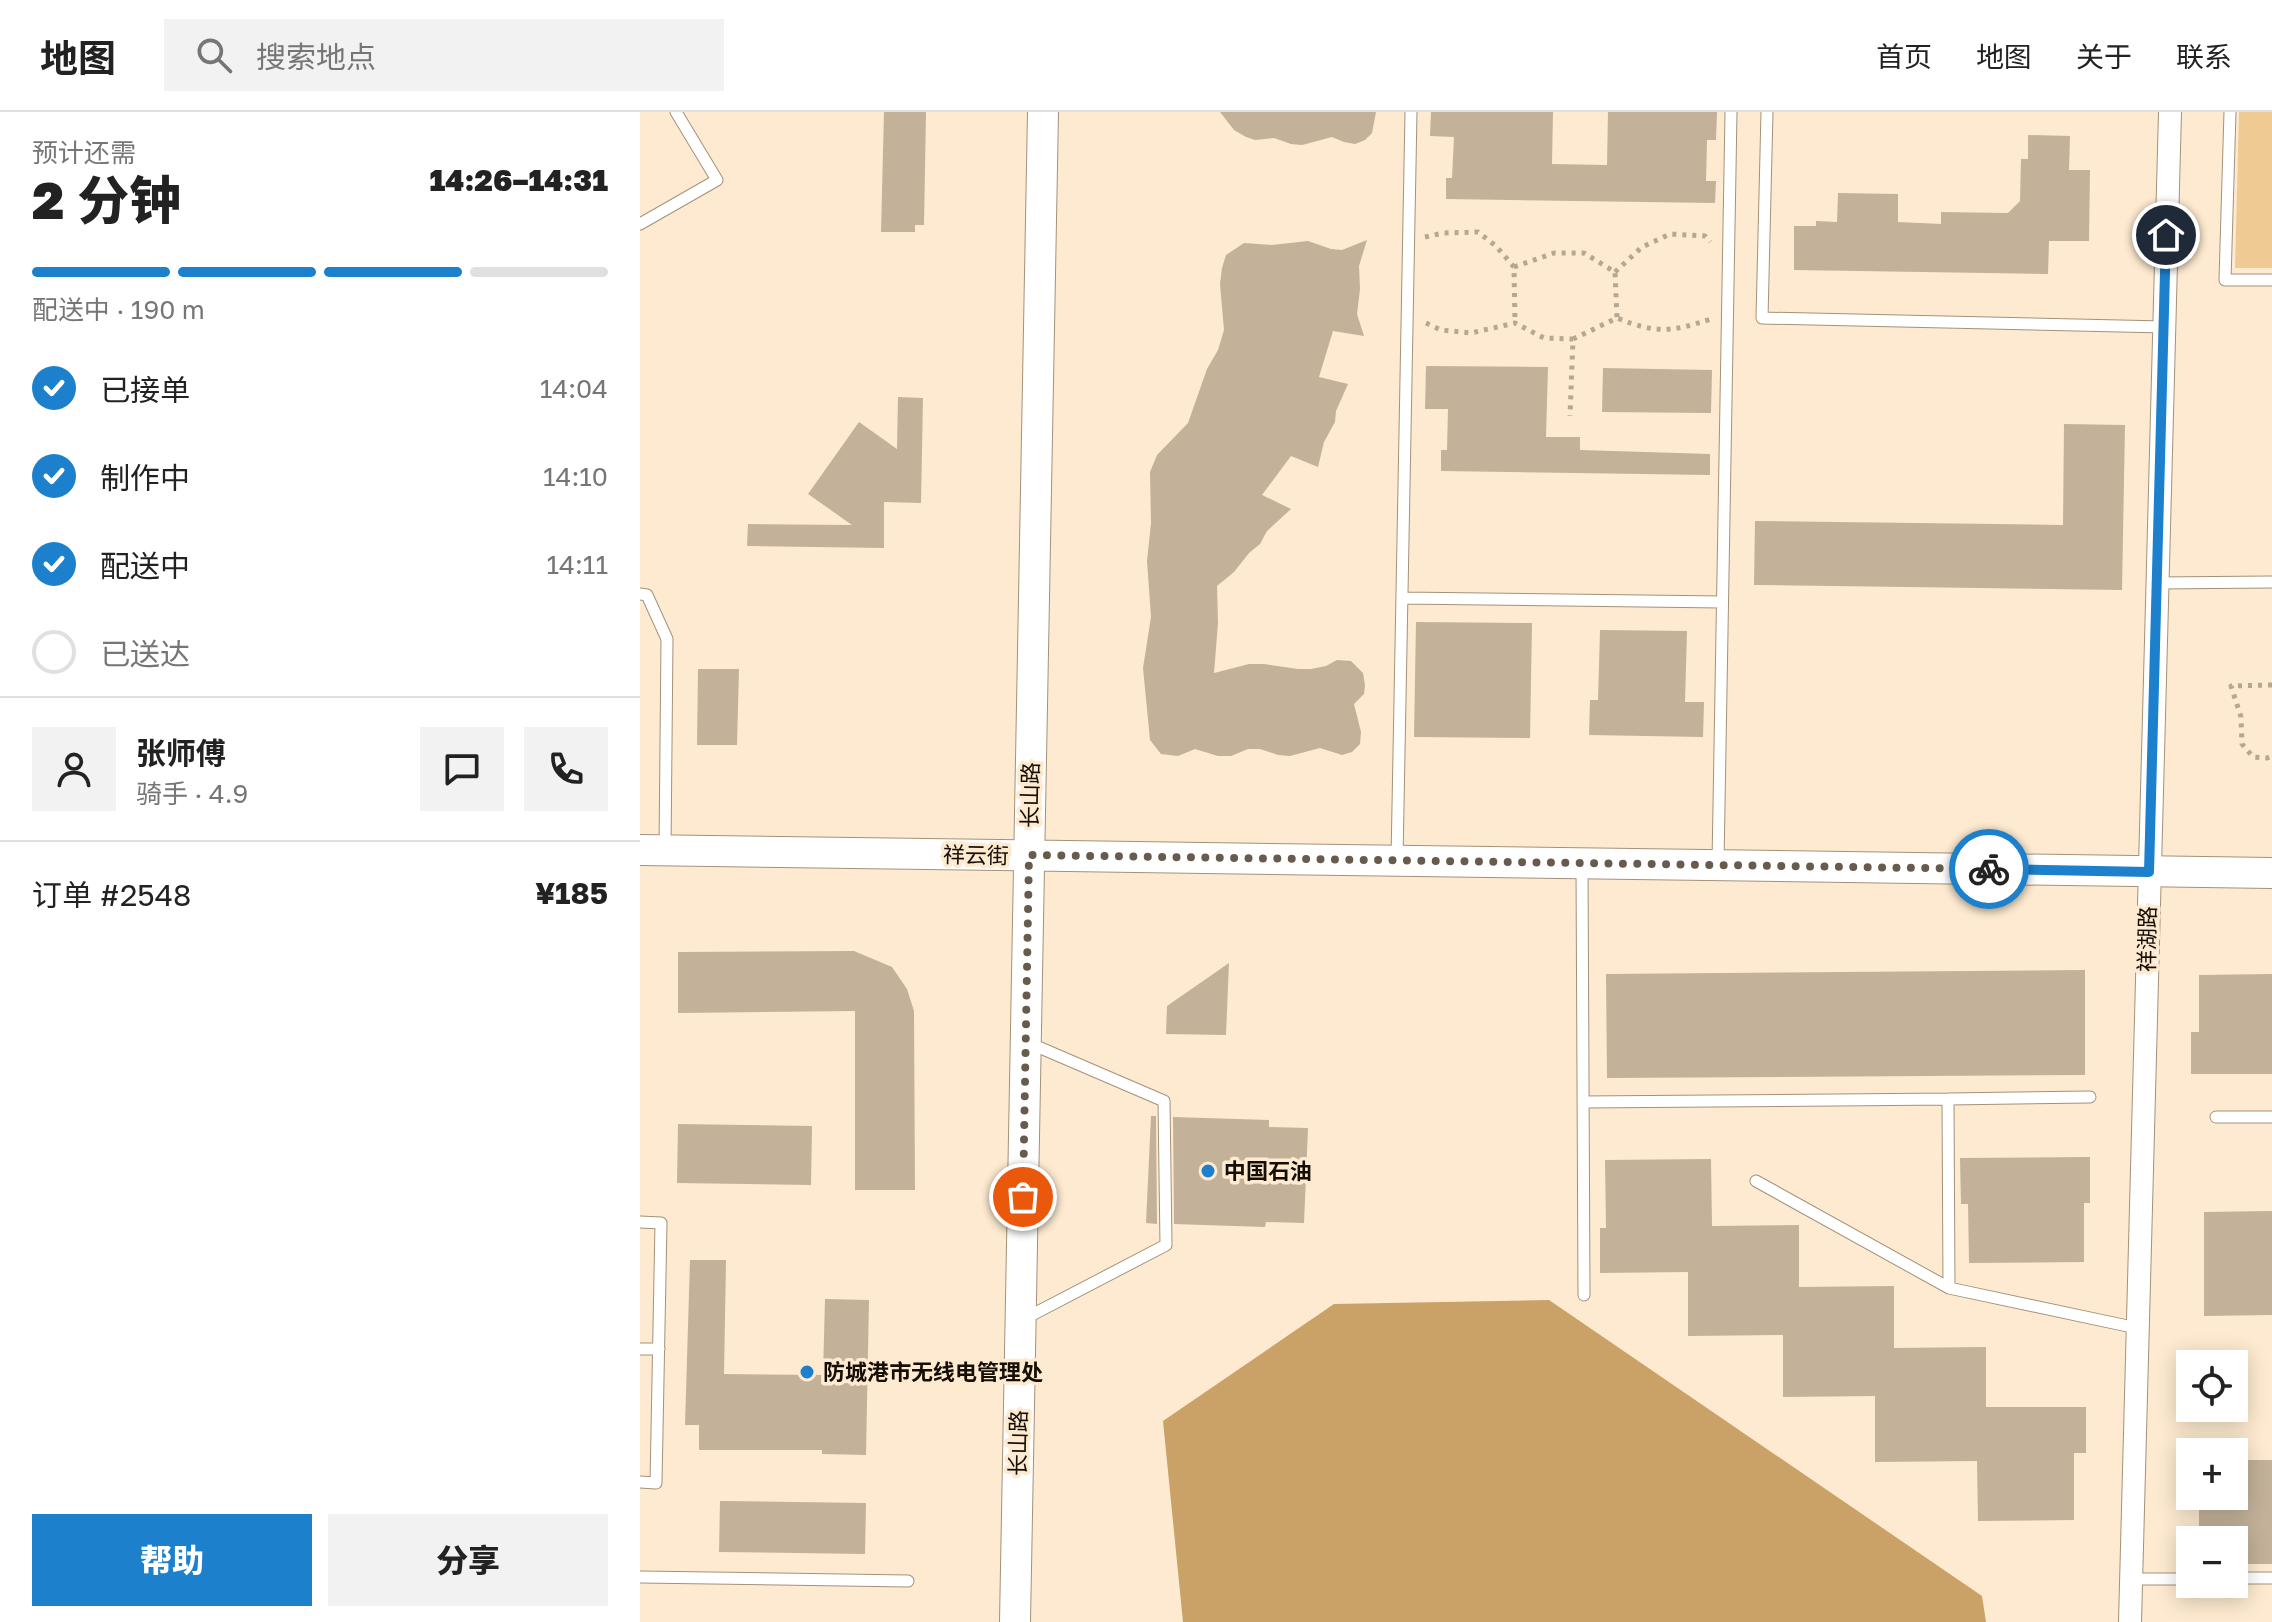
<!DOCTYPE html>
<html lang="zh">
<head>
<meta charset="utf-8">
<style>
  :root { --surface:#fff; --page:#f2f2f2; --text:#222; --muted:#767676; --line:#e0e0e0; --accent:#1d80cc }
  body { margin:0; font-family:"Golos Text","Noto Sans SC",sans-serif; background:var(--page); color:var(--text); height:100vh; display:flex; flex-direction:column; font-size:30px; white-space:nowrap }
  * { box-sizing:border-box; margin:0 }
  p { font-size:26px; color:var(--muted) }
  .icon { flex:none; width:44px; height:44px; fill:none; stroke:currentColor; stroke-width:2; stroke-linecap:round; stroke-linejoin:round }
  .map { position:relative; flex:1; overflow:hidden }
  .sheet { display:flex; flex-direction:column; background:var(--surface); width:640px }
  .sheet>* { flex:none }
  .fabs { position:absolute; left:1536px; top:1238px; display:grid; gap:16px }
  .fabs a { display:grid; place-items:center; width:72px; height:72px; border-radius:0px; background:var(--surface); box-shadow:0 4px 20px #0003; font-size:40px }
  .pin { position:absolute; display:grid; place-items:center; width:68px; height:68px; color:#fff; margin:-34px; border:4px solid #fff; border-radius:50%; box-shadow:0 2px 8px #0007 }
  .courier { position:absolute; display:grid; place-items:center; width:80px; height:80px; margin:-40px; border:6px solid #1d80cc; border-radius:50%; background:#fff; color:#222; box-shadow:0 2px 10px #0007 }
  .summary em { font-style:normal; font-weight:800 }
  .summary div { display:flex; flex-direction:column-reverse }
  .summary { display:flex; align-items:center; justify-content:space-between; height:136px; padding:0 32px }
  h1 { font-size:52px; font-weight:800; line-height:60px }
  .bar { display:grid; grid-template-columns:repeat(4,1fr); gap:12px 8px; align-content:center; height:96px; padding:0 32px }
  .bar i { height:10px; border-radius:6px; background:var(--line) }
  .bar .current { background:var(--accent) }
  .bar p { grid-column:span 4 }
  .line { display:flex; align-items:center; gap:20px; padding:0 32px; border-top:2px solid var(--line) }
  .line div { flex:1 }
  .round { display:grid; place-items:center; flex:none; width:84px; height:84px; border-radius:0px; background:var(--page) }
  ol { padding:0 32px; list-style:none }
  li { display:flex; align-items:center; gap:24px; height:88px }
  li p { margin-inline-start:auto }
  li .icon { padding:8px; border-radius:50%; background:var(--accent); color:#fff; stroke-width:4 }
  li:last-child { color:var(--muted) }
  li i { width:44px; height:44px; border:4px solid var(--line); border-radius:50% }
  .button { display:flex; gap:16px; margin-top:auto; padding:16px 32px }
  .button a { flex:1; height:92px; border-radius:0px; background:var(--accent); color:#fff; font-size:32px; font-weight:800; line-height:92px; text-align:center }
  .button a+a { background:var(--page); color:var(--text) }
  header { display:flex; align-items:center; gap:48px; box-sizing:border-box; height:112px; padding:0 40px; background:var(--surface); border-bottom:2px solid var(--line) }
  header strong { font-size:38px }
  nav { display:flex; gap:44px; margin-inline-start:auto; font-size:28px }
  .search { width:560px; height:72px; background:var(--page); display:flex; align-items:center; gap:20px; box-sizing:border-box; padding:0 28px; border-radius:0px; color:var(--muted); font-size:30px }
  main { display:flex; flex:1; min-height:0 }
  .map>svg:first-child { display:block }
  .green { fill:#f0ca93 }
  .forest { fill:#caa167 }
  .building { fill:#c3b199 }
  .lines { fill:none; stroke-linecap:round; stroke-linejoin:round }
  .lane-casing { stroke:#a3927a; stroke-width:13 }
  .street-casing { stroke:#a3927a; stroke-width:24 }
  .secondary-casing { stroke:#a3927a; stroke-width:32 }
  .path { stroke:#b6a792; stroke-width:5; stroke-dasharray:4 6; stroke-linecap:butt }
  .lane { stroke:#fff; stroke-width:11 }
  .street { stroke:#fff; stroke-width:22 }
  .secondary { stroke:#fff; stroke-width:30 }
  .done { stroke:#665b4c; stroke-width:8; stroke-dasharray:0 14.4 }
  .route { stroke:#1d80cc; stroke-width:10 }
  .poi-dot { fill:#1d80cc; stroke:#fdead0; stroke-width:3 }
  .labels { text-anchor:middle; stroke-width:7; stroke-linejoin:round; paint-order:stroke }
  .street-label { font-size:22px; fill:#140e05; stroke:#fdead0 }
  .poi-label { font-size:22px; font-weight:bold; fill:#140e05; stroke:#fdead0; text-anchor:start }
</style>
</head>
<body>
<header>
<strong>地图</strong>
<div class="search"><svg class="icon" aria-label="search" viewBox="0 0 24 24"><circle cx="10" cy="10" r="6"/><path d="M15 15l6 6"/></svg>搜索地点</div>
<nav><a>首页</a><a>地图</a><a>关于</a><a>联系</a></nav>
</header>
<main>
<section class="sheet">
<div class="summary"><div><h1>2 分钟</h1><p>预计还需</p></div><em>14:26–14:31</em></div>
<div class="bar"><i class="current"></i><i class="current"></i><i class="current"></i><i></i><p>配送中 · 190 m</p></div>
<ol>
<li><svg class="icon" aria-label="check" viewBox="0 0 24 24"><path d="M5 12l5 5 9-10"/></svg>已接单<p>14:04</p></li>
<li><svg class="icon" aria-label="check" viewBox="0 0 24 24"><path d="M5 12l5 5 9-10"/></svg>制作中<p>14:10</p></li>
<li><svg class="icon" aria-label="check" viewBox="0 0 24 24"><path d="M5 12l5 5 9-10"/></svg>配送中<p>14:11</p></li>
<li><i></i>已送达</li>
</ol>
<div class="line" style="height:144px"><a class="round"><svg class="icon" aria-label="person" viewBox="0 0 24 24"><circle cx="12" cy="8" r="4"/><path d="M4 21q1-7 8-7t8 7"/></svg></a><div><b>张师傅</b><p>骑手 · 4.9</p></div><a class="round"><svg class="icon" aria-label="chat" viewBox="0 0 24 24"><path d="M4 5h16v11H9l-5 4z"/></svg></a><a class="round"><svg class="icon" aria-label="phone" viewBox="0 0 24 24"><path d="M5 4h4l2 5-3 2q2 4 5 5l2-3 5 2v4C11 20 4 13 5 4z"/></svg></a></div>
<div class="line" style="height:104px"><div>订单 #2548</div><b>¥185</b></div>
<div class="button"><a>帮助</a><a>分享</a></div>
</section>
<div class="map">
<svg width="1632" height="1510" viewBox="0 0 1632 1510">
  <rect width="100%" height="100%" fill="#fdead0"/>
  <path class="green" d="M 1599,0 L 1632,0 L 1632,156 L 1595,156 Z"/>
  <path class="forest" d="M 909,1188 L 1342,1484 L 1346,1510 L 543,1510 L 523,1309 L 694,1192 Z"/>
  <path class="building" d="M 244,0 L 286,0 L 284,113 L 275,113 L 275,120 L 241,120 Z
    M 580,0 L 736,0 L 732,21 L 725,28 L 715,32 L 704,30 L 692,25 L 662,33 L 651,32 L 634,26 L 615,28 L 606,25 L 594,18 Z
    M 791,0 L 913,0 L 912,52 L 967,53 L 968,0 L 1077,0 L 1076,28 L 1067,28 L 1066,69 L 1076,69 L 1075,91 L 806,87 L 806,66 L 812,66 L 814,25 L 790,24 Z
    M 1388,23 L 1430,24 L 1429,58 L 1450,58 L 1449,129 L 1409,129 L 1408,162 L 1154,158 L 1154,114 L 1176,114 L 1176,109 L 1197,110 L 1198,81 L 1258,82 L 1258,110 L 1301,112 L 1301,100 L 1368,101 L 1380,89 L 1381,47 L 1388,47 Z
    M 727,128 L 719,154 L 720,177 L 717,202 L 724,224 L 693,219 L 679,265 L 708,272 L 696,299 L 695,310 L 684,330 L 678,355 L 651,344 L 622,383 L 651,397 L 627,419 L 620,432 L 609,441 L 594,460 L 577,474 L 578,511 L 574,561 L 609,552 L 624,552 L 658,557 L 671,557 L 686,554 L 697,548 L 711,549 L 723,561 L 725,573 L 724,582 L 714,592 L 721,620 L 720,632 L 712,640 L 702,643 L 680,636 L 650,644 L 638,643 L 620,637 L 608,637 L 591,644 L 578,644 L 555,637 L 538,644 L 521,642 L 510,628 L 503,556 L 511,505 L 507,449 L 511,411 L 510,360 L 517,343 L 548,311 L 567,257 L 578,238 L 584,218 L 580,172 L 582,156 L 586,143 L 604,131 L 632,133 L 668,129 L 691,137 L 702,138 Z
    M 786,254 L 908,255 L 906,325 L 940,325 L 940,338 L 1070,342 L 1070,363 L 801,359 L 801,338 L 807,338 L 808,297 L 785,297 Z
    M 963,256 L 1072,258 L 1071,301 L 962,300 Z
    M 258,285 L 283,286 L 281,391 L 244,390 L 244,436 L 107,434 L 108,412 L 212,413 L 168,382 L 219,310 L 257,337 Z
    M 1424,312 L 1485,313 L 1482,478 L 1114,473 L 1115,409 L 1423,413 Z
    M 776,510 L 892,511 L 890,626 L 774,625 Z
    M 960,518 L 1047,519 L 1045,590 L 1064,590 L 1063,625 L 949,623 L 950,588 L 958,588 Z
    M 58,557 L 99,557 L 97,633 L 57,633 Z
    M 214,839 L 252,855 L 267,877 L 274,899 L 275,1078 L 215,1078 L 215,899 L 38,901 L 38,840 Z
    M 589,851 L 586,923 L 526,922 L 527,894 Z
    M 1445,858 L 1445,963 L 967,966 L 966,862 Z
    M 1632,862 L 1632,962 L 1551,962 L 1551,920 L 1559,920 L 1559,863 Z
    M 511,1004 L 516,1004 L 517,1112 L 506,1111 Z
    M 533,1005 L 629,1008 L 629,1015 L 668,1016 L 664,1111 L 626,1110 L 625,1115 L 534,1112 Z
    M 38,1012 L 172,1014 L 171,1073 L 37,1071 Z
    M 1450,1045 L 1450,1091 L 1444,1091 L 1444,1150 L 1329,1151 L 1328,1092 L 1321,1092 L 1320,1046 Z
    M 1071,1047 L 1072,1114 L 1159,1113 L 1159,1175 L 1254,1174 L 1254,1236 L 1346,1235 L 1346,1295 L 1446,1295 L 1446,1341 L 1434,1341 L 1434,1408 L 1338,1409 L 1337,1349 L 1235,1350 L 1235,1284 L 1143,1285 L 1143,1223 L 1048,1224 L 1048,1160 L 960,1161 L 960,1116 L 966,1116 L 965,1048 Z
    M 1632,1099 L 1632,1203 L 1564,1204 L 1564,1100 Z
    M 50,1148 L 86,1148 L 84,1262 L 183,1263 L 185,1187 L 229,1188 L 226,1343 L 182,1342 L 182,1338 L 59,1338 L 59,1313 L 45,1313 Z
    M 1594,1348 L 1632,1348 L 1632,1452 L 1594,1452 L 1594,1428 L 1559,1428 L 1559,1384 L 1594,1384 Z
    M 80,1389 L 226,1391 L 225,1442 L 79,1440 Z"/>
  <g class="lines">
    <g class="lane-casing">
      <path id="lane" d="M 1127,0 L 1122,206 L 1524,215
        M 1590,0 L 1585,168 L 1632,168
        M 0,112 L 77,68 L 36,0
        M 1517,471 L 1632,470
        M 0,482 L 7,483 L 27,527 L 25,738
        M 762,486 L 1082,490
        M 757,748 L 771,0
        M 1078,751 L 1091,0
        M 942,752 L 944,1183
        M 1308,987 L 1450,985
        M 943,990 L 1308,987 L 1309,1176
        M 1576,1005 L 1632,1005
        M 1116,1069 L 1309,1176 L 1497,1216
        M 0,1110 L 21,1111 L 16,1371 L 0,1370
        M 384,1207 L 526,1133 L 524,989 L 389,931
        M 0,1237 L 19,1237
        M 0,1465 L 268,1469
        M 1594,1466 L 1632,1466
        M 1491,1467 L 1550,1467"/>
    </g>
    <g class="street-casing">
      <path id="street" d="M 1490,1510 L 1530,0"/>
    </g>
    <g class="secondary-casing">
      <path id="secondary" d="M 0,738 L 1632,761
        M 375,1510 L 403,0"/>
    </g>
    <path class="path" d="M 785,125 L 803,121 L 838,120 L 856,134 L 874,155 L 875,211
      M 874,155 L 914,141 L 944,141 L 975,160 L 977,206
      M 975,160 L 1002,135 L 1030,122 L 1065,124 L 1070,130
      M 786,211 L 801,218 L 831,221 L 875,211 L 904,226 L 933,227 L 930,304
      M 933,227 L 977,206 C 1017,222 1031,220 1071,207
      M 1632,573 L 1591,574 L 1601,605 L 1602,632 L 1613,645 L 1627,646 L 1632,644"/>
    <use href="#lane" class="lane"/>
    <use href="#street" class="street"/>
    <use href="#secondary" class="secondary"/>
  </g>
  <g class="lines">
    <path class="done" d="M 383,1085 L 389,743 L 1349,757"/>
    <path class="route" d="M 1349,757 L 1509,760 L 1526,123"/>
  </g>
  <g class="poi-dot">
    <circle cx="568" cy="1059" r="8"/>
    <circle cx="167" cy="1260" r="8"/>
  </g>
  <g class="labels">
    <g class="street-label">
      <text transform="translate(390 683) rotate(-89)" y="8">长山路</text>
      <text transform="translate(336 743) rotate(1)" y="8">祥云街</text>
      <text transform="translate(1507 827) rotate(-89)" y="8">祥湖路</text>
      <text transform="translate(378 1331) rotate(-89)" y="8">长山路</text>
    </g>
    <g class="poi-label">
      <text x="584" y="1067">中国石油</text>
      <text x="183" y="1268">防城港市无线电管理处</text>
    </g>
  </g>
</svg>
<div class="fabs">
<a><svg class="icon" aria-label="locate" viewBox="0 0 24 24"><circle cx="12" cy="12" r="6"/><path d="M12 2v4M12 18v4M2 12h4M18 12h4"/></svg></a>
<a>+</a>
<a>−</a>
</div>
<div class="pin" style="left:383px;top:1085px;background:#ea580c"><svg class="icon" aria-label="bag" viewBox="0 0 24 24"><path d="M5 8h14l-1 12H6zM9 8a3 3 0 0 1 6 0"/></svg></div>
<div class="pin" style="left:1526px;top:123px;background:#1f2937"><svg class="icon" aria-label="home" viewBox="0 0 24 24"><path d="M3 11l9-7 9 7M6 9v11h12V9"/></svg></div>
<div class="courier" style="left:1349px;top:757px"><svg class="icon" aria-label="bike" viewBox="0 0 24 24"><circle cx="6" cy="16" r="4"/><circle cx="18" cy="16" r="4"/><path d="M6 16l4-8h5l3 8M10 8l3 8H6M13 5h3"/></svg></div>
</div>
</main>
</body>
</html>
